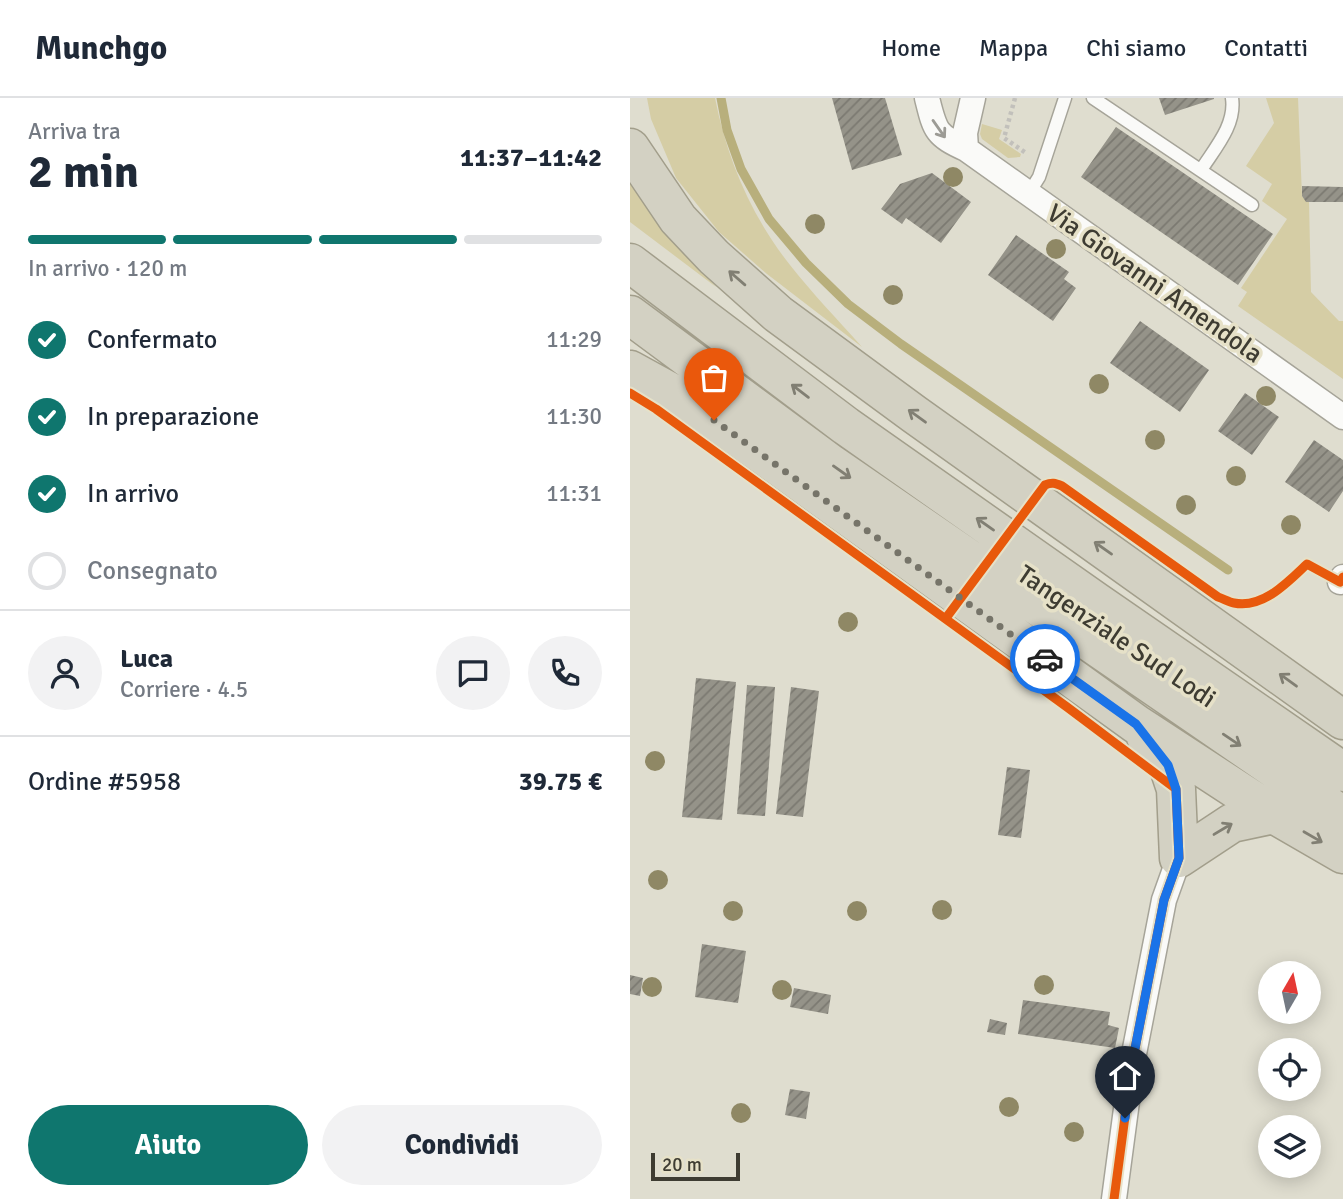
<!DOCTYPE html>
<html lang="it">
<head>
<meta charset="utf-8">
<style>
  :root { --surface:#fff; --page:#f2f2f3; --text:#1f2937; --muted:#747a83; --line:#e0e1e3; --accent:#0f766e }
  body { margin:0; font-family:Signika,sans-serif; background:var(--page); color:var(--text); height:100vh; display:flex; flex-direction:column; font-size:26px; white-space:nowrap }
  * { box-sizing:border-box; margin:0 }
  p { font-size:23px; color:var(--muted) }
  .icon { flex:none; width:38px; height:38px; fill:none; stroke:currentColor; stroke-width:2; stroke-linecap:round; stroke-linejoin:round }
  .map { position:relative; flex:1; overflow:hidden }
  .side { display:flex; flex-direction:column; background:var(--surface); width:630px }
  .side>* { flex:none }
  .needle { width:46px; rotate:9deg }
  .fabs { position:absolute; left:628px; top:863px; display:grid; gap:14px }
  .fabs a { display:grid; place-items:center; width:63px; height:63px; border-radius:50%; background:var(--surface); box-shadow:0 4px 18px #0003; font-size:35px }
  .scale { position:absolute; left:21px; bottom:18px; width:89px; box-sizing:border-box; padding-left:7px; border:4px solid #3e3c32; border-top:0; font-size:19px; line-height:24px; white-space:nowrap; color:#3e3c32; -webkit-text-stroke:5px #e6e1c8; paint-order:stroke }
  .pin { position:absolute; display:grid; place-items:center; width:60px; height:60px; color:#fff; margin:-72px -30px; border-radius:50% 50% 50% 0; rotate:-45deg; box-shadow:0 0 7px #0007 }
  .pin .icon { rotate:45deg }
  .courier { position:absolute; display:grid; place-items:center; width:70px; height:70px; margin:-35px; border:5px solid #1a73e8; border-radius:50%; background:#fff; color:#222; box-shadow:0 2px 9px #0007 }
  .head em { font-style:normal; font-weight:700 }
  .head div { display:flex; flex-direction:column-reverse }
  .head { display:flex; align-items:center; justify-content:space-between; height:119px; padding:0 28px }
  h1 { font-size:46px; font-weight:700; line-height:52px }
  .bar { display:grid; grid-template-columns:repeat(4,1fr); gap:10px 7px; align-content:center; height:84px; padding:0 28px }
  .bar i { height:9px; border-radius:5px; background:var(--line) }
  .bar .on { background:var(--accent) }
  .bar p { grid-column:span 4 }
  .line { display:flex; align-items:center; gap:18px; padding:0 28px; border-top:2px solid var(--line) }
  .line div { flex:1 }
  .round { display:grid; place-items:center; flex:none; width:74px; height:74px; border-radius:37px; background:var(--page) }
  ol { padding:0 28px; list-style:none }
  li { display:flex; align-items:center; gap:21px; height:77px }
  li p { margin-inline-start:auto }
  li .icon { padding:7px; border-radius:50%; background:var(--accent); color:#fff; stroke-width:4 }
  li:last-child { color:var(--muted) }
  li i { width:38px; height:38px; border:4px solid var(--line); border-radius:50% }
  .cta { display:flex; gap:14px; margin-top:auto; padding:14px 28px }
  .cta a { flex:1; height:80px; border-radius:42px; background:var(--accent); color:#fff; font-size:28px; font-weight:700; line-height:80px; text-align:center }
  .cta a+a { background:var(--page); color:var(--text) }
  header { display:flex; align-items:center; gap:42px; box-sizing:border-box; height:98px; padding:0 35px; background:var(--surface); border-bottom:2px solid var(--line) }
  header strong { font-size:33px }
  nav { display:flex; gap:38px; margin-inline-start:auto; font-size:24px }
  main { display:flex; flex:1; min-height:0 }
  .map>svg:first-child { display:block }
  .green { fill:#d5cda5 }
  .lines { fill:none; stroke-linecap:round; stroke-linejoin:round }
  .stream { stroke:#b8af7c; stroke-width:9 }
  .building { fill:url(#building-hatch) }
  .lane-casing { stroke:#a6a499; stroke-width:15 }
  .street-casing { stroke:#a6a499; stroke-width:27 }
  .highway-casing { stroke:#a29e8b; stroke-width:41 }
  .path { stroke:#c2c0bb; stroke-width:4.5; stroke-dasharray:3.5 3.5; stroke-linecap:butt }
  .lane { stroke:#fafaf8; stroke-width:12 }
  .street { stroke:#fafaf8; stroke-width:24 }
  .highway { stroke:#d3d1c3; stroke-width:38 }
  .cycleway-casing { stroke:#e6e1c8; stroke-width:13 }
  .cycleway { stroke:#e8590c; stroke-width:9 }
  .tree { fill:#8f8865 }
  .oneway { stroke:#9c9b95 }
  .oneway2 { stroke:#817f73 }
  .done { stroke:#767469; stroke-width:7; stroke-dasharray:0 12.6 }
  .route { stroke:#1a73e8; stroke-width:9 }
  .labels { text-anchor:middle; stroke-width:7; stroke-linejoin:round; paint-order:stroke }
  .street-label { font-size:26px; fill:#3e3c32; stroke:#e6e1c8 }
</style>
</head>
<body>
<header>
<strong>Munchgo</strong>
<nav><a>Home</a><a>Mappa</a><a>Chi siamo</a><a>Contatti</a></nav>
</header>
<main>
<section class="side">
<div class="head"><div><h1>2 min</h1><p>Arriva tra</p></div><em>11:37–11:42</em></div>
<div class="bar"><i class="on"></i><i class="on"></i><i class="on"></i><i></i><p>In arrivo · 120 m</p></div>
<ol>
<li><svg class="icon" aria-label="check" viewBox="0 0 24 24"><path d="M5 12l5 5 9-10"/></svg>Confermato<p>11:29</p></li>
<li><svg class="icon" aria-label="check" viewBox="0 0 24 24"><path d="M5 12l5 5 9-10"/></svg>In preparazione<p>11:30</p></li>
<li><svg class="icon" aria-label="check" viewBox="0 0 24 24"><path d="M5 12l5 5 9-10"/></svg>In arrivo<p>11:31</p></li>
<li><i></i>Consegnato</li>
</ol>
<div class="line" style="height:126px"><a class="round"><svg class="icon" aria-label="person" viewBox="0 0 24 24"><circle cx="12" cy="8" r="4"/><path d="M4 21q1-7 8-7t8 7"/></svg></a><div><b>Luca</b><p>Corriere · 4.5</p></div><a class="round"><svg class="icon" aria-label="chat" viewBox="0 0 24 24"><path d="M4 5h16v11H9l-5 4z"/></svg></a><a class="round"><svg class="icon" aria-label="phone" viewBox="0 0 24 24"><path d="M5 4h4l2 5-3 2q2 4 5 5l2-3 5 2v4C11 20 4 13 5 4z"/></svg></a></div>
<div class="line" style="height:91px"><div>Ordine #5958</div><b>39.75 €</b></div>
<div class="cta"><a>Aiuto</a><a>Condividi</a></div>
</section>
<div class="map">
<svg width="713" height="1101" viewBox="0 0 713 1101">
  <defs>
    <pattern id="building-hatch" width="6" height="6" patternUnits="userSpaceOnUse" patternTransform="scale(1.75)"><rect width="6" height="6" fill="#959389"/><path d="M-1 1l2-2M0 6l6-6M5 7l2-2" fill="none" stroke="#7b7971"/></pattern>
  </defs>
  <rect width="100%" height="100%" fill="#dfddcf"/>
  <path class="green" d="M 17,0 L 85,0 C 97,61 121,118 160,167 C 182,195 208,222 232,249 L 137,176 L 89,134 L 46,80 L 21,21 Z
    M 636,0 L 668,0 L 672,98 L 676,103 L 679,104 L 681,194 L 709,223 L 713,223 L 713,281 L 608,208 L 617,194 L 611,190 L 657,121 L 632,103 L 642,86 L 616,68 L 644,25 Z
    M 352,26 L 372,32 L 369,41 L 391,56 L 390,59 L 378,60 L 352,41 L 350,36 Z
    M 0,78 L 43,139 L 86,189 L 0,124 Z"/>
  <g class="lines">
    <path class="stream" d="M 91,0 L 97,32 L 111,71 L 139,121 L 176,165 L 218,206 L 271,246 L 598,472"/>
  </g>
  <path class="building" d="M 202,0 L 255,0 L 272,57 L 222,72 Z
    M 529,0 L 584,0 L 584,1 L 535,17 Z
    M 486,29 L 643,136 L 608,187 L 451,79 Z
    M 302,75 L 341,104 L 311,145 L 276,120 L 272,126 L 251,111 L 270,86 Z
    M 672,88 L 713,89 L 713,104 L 676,104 L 672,98 Z
    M 386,137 L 439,174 L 434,181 L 446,190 L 423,223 L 358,177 Z
    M 510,223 L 579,272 L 550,314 L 480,265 Z
    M 615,295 L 649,319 L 622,357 L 588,333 Z
    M 684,342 L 713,362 L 713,393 L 699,414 L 655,384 Z
    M 66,580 L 106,584 L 92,722 L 52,719 Z
    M 117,587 L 145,589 L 135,718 L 107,716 Z
    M 161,589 L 189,593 L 173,719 L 146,716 Z
    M 377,669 L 400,672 L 391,740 L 368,737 Z
    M 72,846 L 116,853 L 108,905 L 65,899 Z
    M 0,877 L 13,880 L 10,898 L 0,896 Z
    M 164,890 L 201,897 L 198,916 L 160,909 Z
    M 393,902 L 480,914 L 478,927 L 489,930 L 485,950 L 388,936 Z
    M 360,921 L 377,925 L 375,937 L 357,934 Z
    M 160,991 L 180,994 L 176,1021 L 155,1017 Z"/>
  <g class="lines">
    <g class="lane-casing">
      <path id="lane" d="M 463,0 L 622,107
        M 571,72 C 585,50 606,27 602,0
        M 399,95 L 409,79 L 435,0"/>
    </g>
    <g class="street-casing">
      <path id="street" d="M 297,0 C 305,32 305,37 336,51 L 713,319
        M 336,51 L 335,35 L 343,0
        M 710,484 L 713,479
        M 484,1101 L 502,966 L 534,802 L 549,760"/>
    </g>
    <g class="highway-casing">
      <path id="highway" d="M 0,50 L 48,121 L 84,159 L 148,216 L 284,316 L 713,622
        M 0,165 L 216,328 L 465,503 L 713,674
        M 0,217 L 201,366 L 713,718
        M 0,272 L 62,306 L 506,626 L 644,716 L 713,756
        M 516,639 L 538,667 L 546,691 L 549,760
        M 549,760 L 602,725 L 644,716"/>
    </g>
    <path class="path" d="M 385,0 L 374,40 L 396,55"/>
    <use href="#lane" class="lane"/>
    <use href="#street" class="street"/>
    <use href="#highway" class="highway"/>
    <g class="cycleway-casing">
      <path id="cycleway" d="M 0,295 L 26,311 L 437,609 L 546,691 L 549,760 L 534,802 L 502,966 L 484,1101
        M 316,520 L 415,387 C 422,384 425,385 432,388 L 588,499 C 594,501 599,504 604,505 C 633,511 658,484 677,466 L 710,484 L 713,479"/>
    </g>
    <use href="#cycleway" class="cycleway"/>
  </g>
  <g class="tree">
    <circle cx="323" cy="79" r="10"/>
    <circle cx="185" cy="126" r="10"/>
    <circle cx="426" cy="151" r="10"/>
    <circle cx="263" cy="197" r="10"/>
    <circle cx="469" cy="286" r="10"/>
    <circle cx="636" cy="298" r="10"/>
    <circle cx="525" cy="342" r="10"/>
    <circle cx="606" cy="378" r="10"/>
    <circle cx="556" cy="407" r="10"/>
    <circle cx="661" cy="427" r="10"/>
    <circle cx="218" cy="524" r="10"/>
    <circle cx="25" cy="663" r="10"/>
    <circle cx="28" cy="782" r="10"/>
    <circle cx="312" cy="812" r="10"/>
    <circle cx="103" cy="813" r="10"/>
    <circle cx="227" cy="813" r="10"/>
    <circle cx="414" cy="887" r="10"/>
    <circle cx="22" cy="889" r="10"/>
    <circle cx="152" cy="892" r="10"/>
    <circle cx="379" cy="1009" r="10"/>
    <circle cx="111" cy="1015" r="10"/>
    <circle cx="444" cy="1034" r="10"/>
  </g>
  <defs><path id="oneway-shaft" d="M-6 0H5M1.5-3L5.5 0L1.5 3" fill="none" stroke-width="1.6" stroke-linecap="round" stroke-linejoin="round" transform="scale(1.75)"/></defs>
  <use class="oneway" href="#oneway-shaft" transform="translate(309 31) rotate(55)"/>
  <g class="oneway2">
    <use href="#oneway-shaft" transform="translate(107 180) rotate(-139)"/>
    <use href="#oneway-shaft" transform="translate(170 293) rotate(-143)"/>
    <use href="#oneway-shaft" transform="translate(287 318) rotate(-144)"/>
    <use href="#oneway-shaft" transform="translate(212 374) rotate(35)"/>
    <use href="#oneway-shaft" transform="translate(355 426) rotate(-145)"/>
    <use href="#oneway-shaft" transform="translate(473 450) rotate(-145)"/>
    <use href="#oneway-shaft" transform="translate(658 582) rotate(-144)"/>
    <use href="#oneway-shaft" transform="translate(602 642) rotate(34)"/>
    <use href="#oneway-shaft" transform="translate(593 731) rotate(-31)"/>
    <use href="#oneway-shaft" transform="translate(683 739) rotate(30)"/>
  </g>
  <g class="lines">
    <path class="done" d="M 84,322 L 415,561"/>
    <path class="route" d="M 415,561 L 506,626 L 538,667 L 546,691 L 549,760 L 534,802 L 502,966 L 495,1020"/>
  </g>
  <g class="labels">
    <g class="street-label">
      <text transform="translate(525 185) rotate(35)" y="9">Via Giovanni Amendola</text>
      <text transform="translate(487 538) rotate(34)" y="9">Tangenziale Sud Lodi</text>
    </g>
  </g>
</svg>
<div class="fabs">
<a><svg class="needle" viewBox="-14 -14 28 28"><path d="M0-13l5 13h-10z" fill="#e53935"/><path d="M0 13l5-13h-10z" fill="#747a83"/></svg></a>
<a><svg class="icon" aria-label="locate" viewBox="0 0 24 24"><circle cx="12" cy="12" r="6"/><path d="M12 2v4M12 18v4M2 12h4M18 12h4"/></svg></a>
<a><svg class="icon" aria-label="layers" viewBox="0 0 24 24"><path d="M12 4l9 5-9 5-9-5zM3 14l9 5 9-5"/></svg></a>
</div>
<div class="scale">20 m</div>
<div class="pin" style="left:84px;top:322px;background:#ea580c"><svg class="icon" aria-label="bag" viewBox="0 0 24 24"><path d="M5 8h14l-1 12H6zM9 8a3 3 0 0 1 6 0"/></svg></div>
<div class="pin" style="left:495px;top:1020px;background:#1f2937"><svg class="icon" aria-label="home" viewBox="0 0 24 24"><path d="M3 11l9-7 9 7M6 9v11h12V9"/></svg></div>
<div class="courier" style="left:415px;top:561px"><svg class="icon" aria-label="car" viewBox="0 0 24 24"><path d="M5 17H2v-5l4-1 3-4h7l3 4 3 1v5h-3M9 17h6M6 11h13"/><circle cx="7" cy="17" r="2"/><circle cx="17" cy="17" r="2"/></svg></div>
</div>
</main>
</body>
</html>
